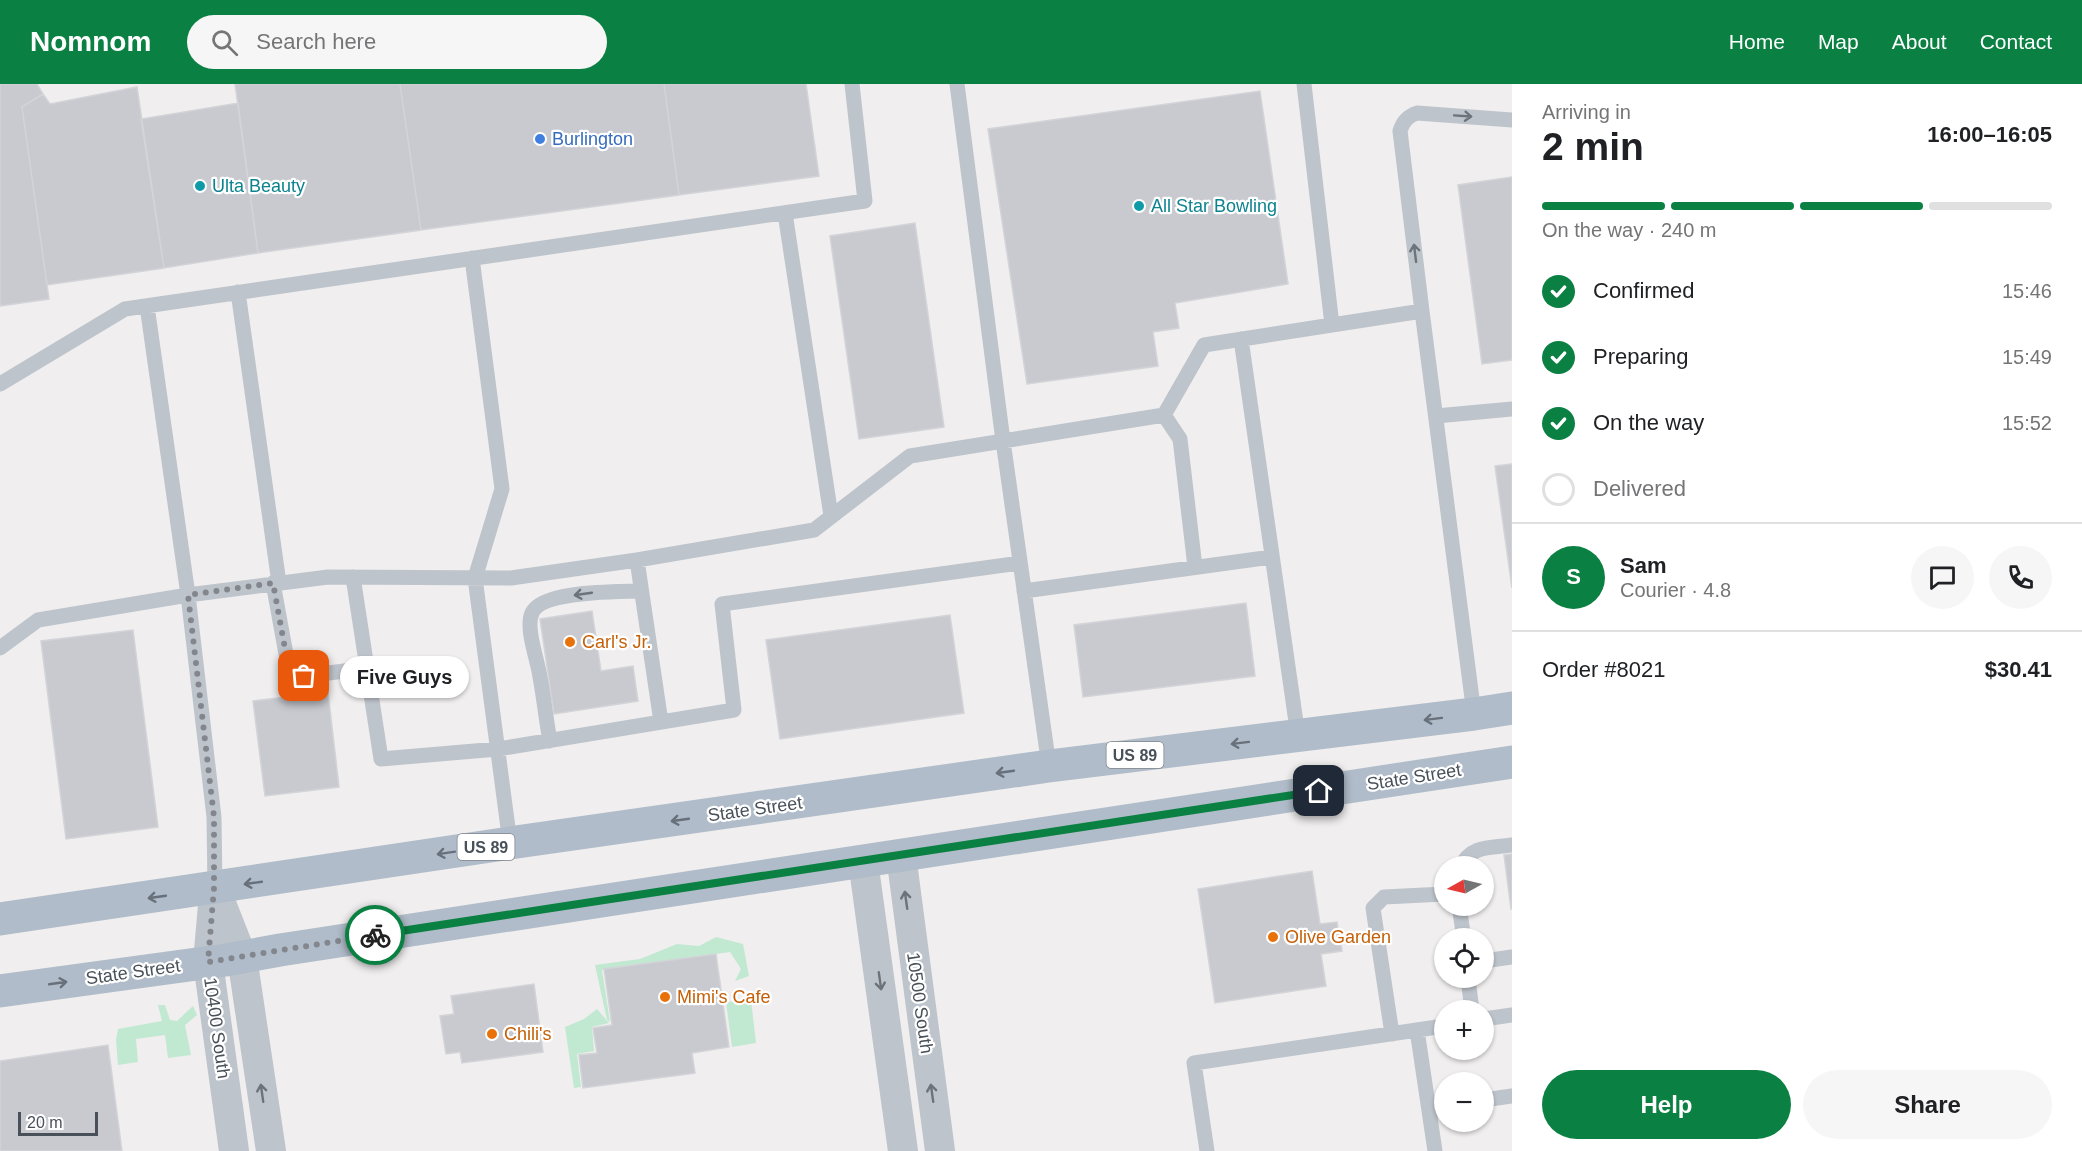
<!DOCTYPE html>
<html lang="en">
<head>
<meta charset="utf-8">
<style>
  :root { --surface:#fff; --page:#f6f6f6; --text:#202124; --muted:#757577; --line:#e0e0e0; --accent:#0b8043 }
  body { margin:0; font-family:Arial,sans-serif; background:var(--page); color:var(--text); height:100vh; display:flex; flex-direction:column; font-size:22px; white-space:nowrap }
  * { box-sizing:border-box; margin:0 }
  p { font-size:20px; color:var(--muted) }
  .icon { flex:none; width:33px; height:33px; fill:none; stroke:currentColor; stroke-width:2; stroke-linecap:round; stroke-linejoin:round }
  .map { position:relative; flex:1; overflow:hidden }
  .drawer { display:flex; flex-direction:column; background:var(--surface); width:570px }
  .drawer>* { flex:none }
  .needle { width:39px; rotate:262deg }
  .buttons { position:absolute; left:1434px; top:772px; display:grid; gap:12px }
  .buttons a { display:grid; place-items:center; width:60px; height:60px; border-radius:50%; background:var(--surface); box-shadow:0 2px 4px #0004; font-size:30px }
  .scale { position:absolute; left:18px; bottom:15px; width:80px; box-sizing:border-box; padding-left:6px; border:3px solid #485059; border-top:0; font-size:16px; line-height:21px; white-space:nowrap; color:#485059; -webkit-text-stroke:4px #fff; paint-order:stroke }
  .pin { position:absolute; display:grid; place-items:center; width:51px; height:51px; color:#fff; margin:-26px; border-radius:12px; box-shadow:0 3px 9px #0006 }
  .courier { position:absolute; display:grid; place-items:center; width:60px; height:60px; margin:-30px; border:4px solid #0b8043; border-radius:50%; background:#fff; color:#222; box-shadow:0 2px 8px #0007 }
  .bubble { position:absolute; height:42px; border-radius:21px; background:var(--surface); box-shadow:0 2px 4px #0004; font-size:20px; font-weight:700; line-height:42px; text-align:center }
  .head em { font-style:normal; font-weight:700 }
  .head div { display:flex; flex-direction:column-reverse }
  .head { display:flex; align-items:center; justify-content:space-between; height:102px; padding:0 30px }
  h1 { font-size:39px; font-weight:700; line-height:45px }
  .bar { display:grid; grid-template-columns:repeat(4,1fr); gap:9px 6px; align-content:center; height:72px; padding:0 30px }
  .bar i { height:8px; border-radius:4px; background:var(--line) }
  .bar .current { background:var(--accent) }
  .bar p { grid-column:span 4 }
  .line { display:flex; align-items:center; gap:15px; padding:0 30px; border-top:2px solid var(--line) }
  .line div { flex:1 }
  .round { display:grid; place-items:center; flex:none; width:63px; height:63px; border-radius:32px; background:var(--page) }
  ol { padding:0 30px; list-style:none }
  li { display:flex; align-items:center; gap:18px; height:66px }
  li p { margin-inline-start:auto }
  li .icon { padding:6px; border-radius:50%; background:var(--accent); color:#fff; stroke-width:4 }
  li:last-child { color:var(--muted) }
  li i { width:33px; height:33px; border:3px solid var(--line); border-radius:50% }
  .primary-button { display:flex; gap:12px; margin-top:auto; padding:12px 30px }
  .primary-button a { flex:1; height:69px; border-radius:36px; background:var(--accent); color:#fff; font-size:24px; font-weight:700; line-height:69px; text-align:center }
  .primary-button a+a { background:var(--page); color:var(--text) }
  header { display:flex; align-items:center; gap:36px; box-sizing:border-box; height:84px; padding:0 30px; background:var(--accent); color:#fff }
  header strong { font-size:28px }
  nav { display:flex; gap:33px; margin-inline-start:auto; font-size:21px }
  .search { width:420px; height:54px; background:var(--page); display:flex; align-items:center; gap:15px; box-sizing:border-box; padding:0 21px; border-radius:33px; color:var(--muted); font-size:22px }
  main { display:flex; flex:1; min-height:0 }
  .map>svg:first-child { display:block }
  .green { fill:#c1e9d1 }
  .building { fill:#c9cad0; stroke:#d2d4d8; stroke-width:1.5 }
  .lines { fill:none; stroke-linecap:round; stroke-linejoin:round }
  .service { stroke:#bec4cb; stroke-width:15 }
  .minor { stroke:#bec4cb; stroke-width:30 }
  .primary { stroke:#b0bcc9; stroke-width:33 }
  .oneway { stroke:#6b737b }
  .oneway2 { stroke:#67707b }
  .done { stroke:#83878d; stroke-width:6; stroke-dasharray:0 10.8 }
  .route { stroke:#0b8043; stroke-width:8 }
  .shop-dot { fill:#3f7fe0; stroke:#fff; stroke-width:2 }
  .culture-dot { fill:#0f9aa8; stroke:#fff; stroke-width:2 }
  .food-dot { fill:#e8710a; stroke:#fff; stroke-width:2 }
  .labels { text-anchor:middle; stroke-width:4.5; stroke-linejoin:round; paint-order:stroke }
  .shield { fill:#fff; stroke:#7f848b; stroke-width:1.5 }
  .shield-label { font-size:16px; font-weight:bold; fill:#485059 }
  .shop-label { font-size:18px; fill:#366cbe; stroke:#fff; text-anchor:start }
  .culture-label { font-size:18px; fill:#0d838f; stroke:#fff; text-anchor:start }
  .food-label { font-size:18px; fill:#c56008; stroke:#fff; text-anchor:start }
  .street-label { font-size:18px; fill:#485059; stroke:#fff }
</style>
</head>
<body>
<header>
<strong>Nomnom</strong>
<div class="search"><svg class="icon" aria-label="search" viewBox="0 0 24 24"><circle cx="10" cy="10" r="6"/><path d="M15 15l6 6"/></svg>Search here</div>
<nav><a>Home</a><a>Map</a><a>About</a><a>Contact</a></nav>
</header>
<main>
<div class="map">
<svg width="1512" height="1067" viewBox="0 0 1512 1067">
  <rect width="100%" height="100%" fill="#f0eeee"/>
  <path class="green" d="M 716,853 L 743,860 L 749,892 L 735,897 L 741,885 L 730,868 L 602,886 L 610,938 L 607,936 L 595,881 L 640,875 L 677,860 L 699,862 Z
    M 751,916 L 756,959 L 732,963 L 726,918 Z
    M 158,921 L 165,921 L 170,936 L 177,937 L 193,922 L 197,931 L 185,941 L 191,971 L 168,974 L 165,951 L 136,955 L 138,978 L 118,981 L 116,956 L 118,945 L 162,937 Z
    M 597,925 L 609,939 L 592,943 L 594,967 L 577,970 L 581,1003 L 574,1004 L 565,943 L 584,935 Z"/>
  <path class="building" d="M 0,0 L 37,0 L 43,10 L 22,23 L 49,215 L 0,222 Z
    M 235,0 L 400,0 L 421,146 L 258,169 Z
    M 400,0 L 664,0 L 679,111 L 421,146 Z
    M 664,0 L 806,0 L 819,92 L 679,111 Z
    M 137,3 L 164,184 L 47,201 L 22,23 L 43,10 L 50,20 Z
    M 1260,7 L 1288,200 L 1175,219 L 1179,244 L 1153,248 L 1158,282 L 1027,300 L 988,45 Z
    M 238,19 L 258,169 L 164,184 L 141,35 Z
    M 1512,93 L 1512,276 L 1482,280 L 1458,101 Z
    M 915,139 L 944,343 L 859,355 L 830,152 Z
    M 1512,380 L 1512,504 L 1495,382 Z
    M 1246,519 L 1255,592 L 1083,613 L 1074,541 Z
    M 592,527 L 601,587 L 633,582 L 638,617 L 554,630 L 540,535 Z
    M 950,531 L 964,629 L 780,655 L 766,556 Z
    M 133,546 L 158,743 L 66,755 L 41,557 Z
    M 328,608 L 339,703 L 265,712 L 253,617 Z
    M 1512,770 L 1512,825 L 1511,825 L 1504,771 Z
    M 1312,787 L 1320,840 L 1337,838 L 1342,867 L 1321,870 L 1326,902 L 1215,919 L 1198,805 Z
    M 716,870 L 729,963 L 692,969 L 695,989 L 583,1004 L 579,971 L 597,969 L 593,944 L 612,941 L 604,885 Z
    M 534,900 L 543,968 L 462,979 L 460,968 L 446,970 L 440,932 L 454,930 L 451,912 Z
    M 108,961 L 122,1067 L 0,1067 L 0,977 Z"/>
  <g class="lines">
    <path class="service" d="M 957,0 L 1003,357 L 1049,682
      M 1304,0 L 1332,241
      M 785,129 L 831,432
      M 472,174 L 502,405 L 475,494 L 510,759
      M 238,208 L 279,499
      M 147,222 L 188,511 L 328,493 L 511,494 L 637,476 L 814,446 L 910,372 L 1164,331 L 1204,261 L 1422,227 L 1474,630
      M 1422,227 L 1400,47 C 1403,37 1408,32 1417,29 L 1512,36
      M 1241,255 L 1298,652
      M 0,300 L 125,225 L 865,117 L 852,0
      M 1164,331 L 1180,355 L 1195,483
      M 1436,332 L 1512,325
      M 637,476 L 661,638
      M 353,493 L 381,675 L 498,665 L 734,626 L 722,520 L 1020,479
      M 273,499 L 288,581 L 292,590 L 298,593 L 367,584
      M 1024,507 L 1272,473
      M 0,564 L 38,536 L 188,511 L 214,733 L 215,804
      M 550,657 C 546,636 544,614 540,593 C 538,577 525,544 532,529 C 542,506 619,508 641,507
      M 1461,783 C 1470,761 1491,764 1512,761
      M 1459,822 L 1464,855
      M 1484,877 L 1512,873
      M 1468,894 L 1472,927
      M 1484,935 L 1512,931
      M 1417,946 L 1444,942
      M 1392,950 L 1373,824 L 1384,813 L 1444,810
      M 1484,1016 L 1512,1012
      M 1207,1067 L 1194,979 L 1417,946 L 1435,1067"/>
    <path class="minor" d="M 901,771 L 940,1067
      M 863,777 L 903,1067
      M 215,804 L 242,873 L 271,1067
      M 214,810 L 208,878 L 234,1067"/>
    <path class="primary" d="M 0,835 L 510,759 L 1049,682 L 1474,630 L 1512,624
      M 0,907 L 226,876 L 280,866 L 1512,678"/>
  </g>
  <defs><path id="oneway-shaft" d="M-6 0H5M1.5-3L5.5 0L1.5 3" fill="none" stroke-width="1.6" stroke-linecap="round" stroke-linejoin="round" transform="scale(1.5)"/></defs>
  <g class="oneway">
    <use href="#oneway-shaft" transform="translate(1463 32) rotate(4)"/>
    <use href="#oneway-shaft" transform="translate(1415 169) rotate(-97)"/>
    <use href="#oneway-shaft" transform="translate(583 510) rotate(172)"/>
    <use href="#oneway-shaft" transform="translate(906 816) rotate(-98)"/>
    <use href="#oneway-shaft" transform="translate(880 897) rotate(82)"/>
    <use href="#oneway-shaft" transform="translate(262 1009) rotate(-98)"/>
    <use href="#oneway-shaft" transform="translate(932 1009) rotate(-98)"/>
  </g>
  <g class="oneway2">
    <use href="#oneway-shaft" transform="translate(1433 635) rotate(173)"/>
    <use href="#oneway-shaft" transform="translate(1240 659) rotate(173)"/>
    <use href="#oneway-shaft" transform="translate(1005 688) rotate(172)"/>
    <use href="#oneway-shaft" transform="translate(680 736) rotate(172)"/>
    <use href="#oneway-shaft" transform="translate(446 769) rotate(171)"/>
    <use href="#oneway-shaft" transform="translate(253 799) rotate(172)"/>
    <use href="#oneway-shaft" transform="translate(157 813) rotate(172)"/>
    <use href="#oneway-shaft" transform="translate(58 899) rotate(-8)"/>
  </g>
  <g class="lines">
    <path class="done" d="M 304,592 C 295,594 292,589 288,581 L 273,499 L 188,511 L 214,733 L 214,804 L 208,878 L 375,851"/>
    <path class="route" d="M 375,851 L 1319,707"/>
  </g>
  <circle class="shop-dot" cx="540" cy="55" r="6"/>
  <g class="culture-dot">
    <circle cx="200" cy="102" r="6"/>
    <circle cx="1139" cy="122" r="6"/>
  </g>
  <g class="food-dot">
    <circle cx="570" cy="558" r="6"/>
    <circle cx="1273" cy="853" r="6"/>
    <circle cx="665" cy="913" r="6"/>
    <circle cx="492" cy="950" r="6"/>
  </g>
  <g class="labels">
    <g class="shield">
      <rect x="1106.5" y="658" width="57" height="26" rx="4.5"/>
      <rect x="457.5" y="750" width="57" height="26" rx="4.5"/>
    </g>
    <g class="shield-label">
      <text x="1135" y="677">US 89</text>
      <text x="486" y="769">US 89</text>
    </g>
    <g class="shop-label">
      <text x="552" y="61">Burlington</text>
    </g>
    <g class="culture-label">
      <text x="212" y="108">Ulta Beauty</text>
      <text x="1151" y="128">All Star Bowling</text>
    </g>
    <g class="food-label">
      <text x="582" y="564">Carl's Jr.</text>
      <text x="1285" y="859">Olive Garden</text>
      <text x="677" y="919">Mimi's Cafe</text>
      <text x="504" y="956">Chili's</text>
    </g>
    <g class="street-label">
      <text transform="translate(1414 693) rotate(-9)" y="6">State Street</text>
      <text transform="translate(755 725) rotate(-8)" y="6">State Street</text>
      <text transform="translate(133 888) rotate(-8)" y="6">State Street</text>
      <text transform="translate(920 919) rotate(82)" y="6">10500 South</text>
      <text transform="translate(217 944) rotate(82)" y="6">10400 South</text>
    </g>
  </g>
</svg>
<div class="buttons">
<a><svg class="needle" viewBox="-14 -14 28 28"><path d="M0-13l5 13h-10z" fill="#e53935"/><path d="M0 13l5-13h-10z" fill="#757577"/></svg></a>
<a><svg class="icon" aria-label="locate" viewBox="0 0 24 24"><circle cx="12" cy="12" r="6"/><path d="M12 2v4M12 18v4M2 12h4M18 12h4"/></svg></a>
<a>+</a>
<a>−</a>
</div>
<div class="scale">20 m</div>
<div class="pin" style="left:304px;top:592px;background:#ea580c"><svg class="icon" aria-label="bag" viewBox="0 0 24 24"><path d="M5 8h14l-1 12H6zM9 8a3 3 0 0 1 6 0"/></svg></div>
<div class="pin" style="left:1319px;top:707px;background:#1f2937"><svg class="icon" aria-label="home" viewBox="0 0 24 24"><path d="M3 11l9-7 9 7M6 9v11h12V9"/></svg></div>
<div class="courier" style="left:375px;top:851px"><svg class="icon" aria-label="bike" viewBox="0 0 24 24"><circle cx="6" cy="16" r="4"/><circle cx="18" cy="16" r="4"/><path d="M6 16l4-8h5l3 8M10 8l3 8H6M13 5h3"/></svg></div>
<div class="bubble" style="left:340px;top:572px;width:129px">Five Guys</div>
</div>
<section class="drawer">
<div class="head"><div><h1>2 min</h1><p>Arriving in</p></div><em>16:00–16:05</em></div>
<div class="bar"><i class="current"></i><i class="current"></i><i class="current"></i><i></i><p>On the way · 240 m</p></div>
<ol>
<li><svg class="icon" aria-label="check" viewBox="0 0 24 24"><path d="M5 12l5 5 9-10"/></svg>Confirmed<p>15:46</p></li>
<li><svg class="icon" aria-label="check" viewBox="0 0 24 24"><path d="M5 12l5 5 9-10"/></svg>Preparing<p>15:49</p></li>
<li><svg class="icon" aria-label="check" viewBox="0 0 24 24"><path d="M5 12l5 5 9-10"/></svg>On the way<p>15:52</p></li>
<li><i></i>Delivered</li>
</ol>
<div class="line" style="height:108px"><b class="round" style="background:var(--accent);color:#fff">S</b><div><b>Sam</b><p>Courier · 4.8</p></div><a class="round"><svg class="icon" aria-label="chat" viewBox="0 0 24 24"><path d="M4 5h16v11H9l-5 4z"/></svg></a><a class="round"><svg class="icon" aria-label="phone" viewBox="0 0 24 24"><path d="M5 4h4l2 5-3 2q2 4 5 5l2-3 5 2v4C11 20 4 13 5 4z"/></svg></a></div>
<div class="line" style="height:78px"><div>Order #8021</div><b>$30.41</b></div>
<div class="primary-button"><a>Help</a><a>Share</a></div>
</section>
</main>
</body>
</html>
